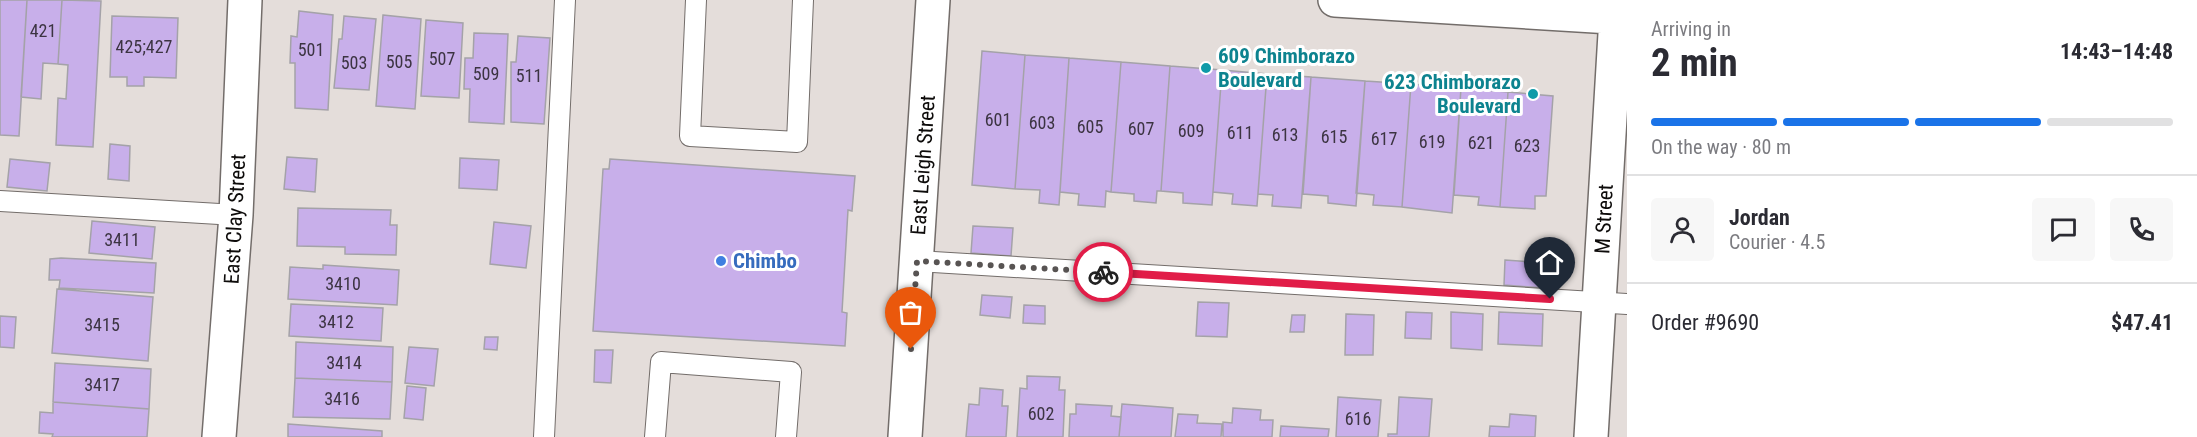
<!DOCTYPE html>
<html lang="en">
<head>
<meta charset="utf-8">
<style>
  :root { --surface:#fff; --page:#f7f7f7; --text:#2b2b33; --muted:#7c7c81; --line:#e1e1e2; --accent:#1a73e8 }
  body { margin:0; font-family:"Roboto Condensed",sans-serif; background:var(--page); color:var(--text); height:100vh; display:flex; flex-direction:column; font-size:22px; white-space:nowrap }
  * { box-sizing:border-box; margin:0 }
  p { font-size:20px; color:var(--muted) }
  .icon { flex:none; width:33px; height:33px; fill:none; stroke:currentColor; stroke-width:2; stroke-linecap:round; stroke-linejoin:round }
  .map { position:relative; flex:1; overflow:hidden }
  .side { display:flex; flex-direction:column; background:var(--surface); width:570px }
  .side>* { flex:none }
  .pin { position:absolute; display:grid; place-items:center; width:51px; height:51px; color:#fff; margin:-62px -26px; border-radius:50% 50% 50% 0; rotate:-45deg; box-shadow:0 0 6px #0007 }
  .pin .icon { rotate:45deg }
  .courier { position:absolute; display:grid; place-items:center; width:60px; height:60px; margin:-30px; border:4px solid #e11d48; border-radius:50%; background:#fff; color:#222; box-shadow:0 2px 8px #0007 }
  .overview em { font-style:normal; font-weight:700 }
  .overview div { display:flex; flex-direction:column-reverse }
  .overview { display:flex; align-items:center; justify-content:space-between; height:102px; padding:0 24px }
  h1 { font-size:39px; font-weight:700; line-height:45px }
  .bar { display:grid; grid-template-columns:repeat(4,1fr); gap:9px 6px; align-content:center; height:72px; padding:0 24px }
  .bar i { height:8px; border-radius:4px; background:var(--line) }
  .bar .current { background:var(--accent) }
  .bar p { grid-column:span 4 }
  .line { display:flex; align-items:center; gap:15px; padding:0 24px; border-top:2px solid var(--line) }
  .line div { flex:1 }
  .round { display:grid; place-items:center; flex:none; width:63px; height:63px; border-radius:6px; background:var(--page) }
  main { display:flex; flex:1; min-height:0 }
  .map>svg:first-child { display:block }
  .building { fill:#c8afea; stroke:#a4a2a8; stroke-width:1.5 }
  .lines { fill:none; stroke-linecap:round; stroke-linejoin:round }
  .service-casing { stroke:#736d6a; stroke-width:22 }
  .minor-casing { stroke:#736d6a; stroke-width:36 }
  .tertiary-casing { stroke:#736d6a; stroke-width:36 }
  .service { stroke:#fff; stroke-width:20 }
  .minor { stroke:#fff; stroke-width:33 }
  .tertiary { stroke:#fff; stroke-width:33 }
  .done { stroke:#585453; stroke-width:6; stroke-dasharray:0 10.8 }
  .route { stroke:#e11d48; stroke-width:8 }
  .culture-dot { fill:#0f9aa8; stroke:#fff; stroke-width:2 }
  .shop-dot { fill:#3f7fe0; stroke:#fff; stroke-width:2 }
  .labels { text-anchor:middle; stroke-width:6; stroke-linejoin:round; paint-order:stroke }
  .number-label { font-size:18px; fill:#3c3442 }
  .culture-label { font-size:21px; font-weight:bold; fill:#0d838f; stroke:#fff; text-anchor:start }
  .street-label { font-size:21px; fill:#0d0b0a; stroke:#fff }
  .shop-label { font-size:21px; font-weight:bold; fill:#366cbe; stroke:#fff; text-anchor:start }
</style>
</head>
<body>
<main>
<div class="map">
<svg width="1627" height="437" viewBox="0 0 1627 437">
  <rect width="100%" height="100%" fill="#e4ddda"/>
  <path class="building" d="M 0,0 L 27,0 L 19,136 L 0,135 Z
    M 27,0 L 62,0 L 58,64 L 43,63 L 41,99 L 21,97 Z
    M 62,0 L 101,1 L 93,147 L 56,145 L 58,98 L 66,99 L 68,65 L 58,64 Z
    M 299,11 L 333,15 L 328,110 L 295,108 L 295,63 L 290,63 L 291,36 L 297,37 Z
    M 383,15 L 421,19 L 415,109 L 376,106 Z
    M 112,16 L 178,18 L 176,78 L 144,77 L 144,86 L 127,86 L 127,77 L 110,77 Z
    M 344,16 L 376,19 L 369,90 L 334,88 L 339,39 L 342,39 Z
    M 426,20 L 463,23 L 459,98 L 421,96 Z
    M 474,33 L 508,34 L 504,124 L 469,122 L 470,89 L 464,89 L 465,58 L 473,58 Z
    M 518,36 L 550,38 L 544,124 L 511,122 L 511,62 L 516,62 Z
    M 982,51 L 1025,55 L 1015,189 L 972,185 Z
    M 1025,55 L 1069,58 L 1059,205 L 1039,203 L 1040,190 L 1015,189 Z
    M 1069,58 L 1121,62 L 1111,192 L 1106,191 L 1105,207 L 1078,205 L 1079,194 L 1060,192 Z
    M 1121,62 L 1170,66 L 1161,191 L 1157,191 L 1156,203 L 1134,201 L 1134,194 L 1111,192 Z
    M 1170,66 L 1222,70 L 1212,205 L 1183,203 L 1183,193 L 1161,191 Z
    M 1222,70 L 1267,74 L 1257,206 L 1232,204 L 1233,194 L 1213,192 Z
    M 1267,74 L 1311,77 L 1301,208 L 1272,206 L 1273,195 L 1258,194 Z
    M 1311,77 L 1365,81 L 1356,206 L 1328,203 L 1328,196 L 1303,194 Z
    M 1365,81 L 1411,84 L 1402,207 L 1373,205 L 1374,195 L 1356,193 Z
    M 1411,84 L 1461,88 L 1452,213 L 1402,207 Z
    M 1461,88 L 1508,92 L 1500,207 L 1478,205 L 1479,197 L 1454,195 Z
    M 1508,92 L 1553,96 L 1546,196 L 1535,196 L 1535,209 L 1500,207 Z
    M 110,144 L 130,146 L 129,181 L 108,179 Z
    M 287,157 L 317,159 L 315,192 L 284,189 Z
    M 460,158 L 499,160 L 497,190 L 459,188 Z
    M 10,159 L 50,163 L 47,191 L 7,187 Z
    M 610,159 L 855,176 L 852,211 L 848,210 L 842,312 L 847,313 L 845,346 L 593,331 L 603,169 L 609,169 Z
    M 298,208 L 391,210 L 390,225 L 397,225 L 396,255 L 345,254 L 345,247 L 297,246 Z
    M 92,221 L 155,227 L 152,259 L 89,253 Z
    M 494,222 L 531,226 L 526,268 L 490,264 Z
    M 973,226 L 1013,228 L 1011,256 L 971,253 Z
    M 61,258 L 156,263 L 154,293 L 59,288 L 60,280 L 49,280 L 50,259 Z
    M 1505,260 L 1546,263 L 1544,288 L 1504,285 Z
    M 323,265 L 399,270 L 397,305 L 288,299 L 290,267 L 323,269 Z
    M 57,289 L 153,297 L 148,361 L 52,353 Z
    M 982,295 L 1012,297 L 1010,318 L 980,315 Z
    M 1198,302 L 1229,303 L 1227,337 L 1196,336 Z
    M 291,304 L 383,308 L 381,341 L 289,336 Z
    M 1024,305 L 1045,306 L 1045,324 L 1023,323 Z
    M 1406,312 L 1432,313 L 1431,339 L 1405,338 Z
    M 1451,312 L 1483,314 L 1482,350 L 1451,348 Z
    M 1499,312 L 1543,314 L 1542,346 L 1498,344 Z
    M 1346,314 L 1374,315 L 1373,355 L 1345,355 Z
    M 1292,315 L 1305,315 L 1304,332 L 1290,332 Z
    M 0,316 L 16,317 L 14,348 L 0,347 Z
    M 485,337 L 498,337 L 497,350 L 484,349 Z
    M 296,342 L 393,347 L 392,382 L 295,378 Z
    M 409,347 L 438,349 L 434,386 L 405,383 Z
    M 595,350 L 613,350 L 611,383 L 594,382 Z
    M 55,363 L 151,369 L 149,409 L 53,402 Z
    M 1027,376 L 1060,377 L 1059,390 L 1065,390 L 1063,437 L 1017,437 L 1020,388 L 1027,389 Z
    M 295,378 L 392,382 L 390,419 L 293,417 Z
    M 407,386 L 426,388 L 423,420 L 404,418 Z
    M 980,388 L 1003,390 L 1002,406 L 1008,406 L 1006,437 L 966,437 L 969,404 L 979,405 Z
    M 1338,397 L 1381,400 L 1378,437 L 1336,437 Z
    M 1399,397 L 1432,399 L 1429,437 L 1388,437 L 1388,434 L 1397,434 Z
    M 53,402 L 149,409 L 147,437 L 52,437 L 53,434 L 39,433 L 40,412 L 53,413 Z
    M 1076,404 L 1112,406 L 1111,416 L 1121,417 L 1119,437 L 1069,437 L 1070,414 L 1076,414 Z
    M 1122,404 L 1173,408 L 1171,437 L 1119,437 Z
    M 1233,408 L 1261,410 L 1260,420 L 1273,420 L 1272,437 L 1223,437 L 1223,422 L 1232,423 Z
    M 1178,414 L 1198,415 L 1197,423 L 1222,424 L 1221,437 L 1175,437 Z
    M 1510,414 L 1536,416 L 1535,437 L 1489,437 L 1490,426 L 1509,427 Z
    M 288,424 L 382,431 L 382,437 L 288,437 Z
    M 1281,426 L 1329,429 L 1328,437 L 1280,437 Z"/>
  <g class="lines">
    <g class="service-casing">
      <path id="service" d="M 696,0 L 690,136 L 797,142 L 803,0
        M 0,201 L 236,215
        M 917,261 L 1627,304
        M 544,437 L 565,0
        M 655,437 L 661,362 L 791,372 L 786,437"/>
    </g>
    <g class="minor-casing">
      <path id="minor" d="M 1335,0 L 1627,18
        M 219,437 L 236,215 L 245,0
        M 1591,437 L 1617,0"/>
    </g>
    <g class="tertiary-casing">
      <path id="tertiary" d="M 905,437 L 933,0"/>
    </g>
    <use href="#service" class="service"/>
    <use href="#minor" class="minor"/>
    <use href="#tertiary" class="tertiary"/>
  </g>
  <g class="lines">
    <path class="done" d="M 911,349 L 917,261 L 1103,272"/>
    <path class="route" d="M 1103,272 L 1550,299"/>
  </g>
  <g class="culture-dot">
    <circle cx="1206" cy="68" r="6"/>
    <circle cx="1533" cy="94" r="6"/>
  </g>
  <circle class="shop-dot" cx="721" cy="261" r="6"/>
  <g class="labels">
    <g class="number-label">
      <text x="43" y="37">421</text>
      <text x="144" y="53">425;427</text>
      <text x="311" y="56">501</text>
      <text x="442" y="65">507</text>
      <text x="399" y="68">505</text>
      <text x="354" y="69">503</text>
      <text x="486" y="80">509</text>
      <text x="529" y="82">511</text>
      <text x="998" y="126">601</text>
      <text x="1042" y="129">603</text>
      <text x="1090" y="133">605</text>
      <text x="1141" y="135">607</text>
      <text x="1191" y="137">609</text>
      <text x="1240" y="139">611</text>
      <text x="1285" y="141">613</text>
      <text x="1334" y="143">615</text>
      <text x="1384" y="145">617</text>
      <text x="1432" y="148">619</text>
      <text x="1481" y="149">621</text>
      <text x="1527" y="152">623</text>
      <text x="122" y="246">3411</text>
      <text x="343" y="290">3410</text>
      <text x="336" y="328">3412</text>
      <text x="102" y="331">3415</text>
      <text x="344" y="369">3414</text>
      <text x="102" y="391">3417</text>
      <text x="342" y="405">3416</text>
      <text x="1041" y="420">602</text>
      <text x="1358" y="425">616</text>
    </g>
    <g class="culture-label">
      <text x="1218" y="63">609 Chimborazo<tspan x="1218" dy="24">Boulevard</tspan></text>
      <text x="1521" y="89" text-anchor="end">623 Chimborazo<tspan x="1521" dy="24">Boulevard</tspan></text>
    </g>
    <g class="street-label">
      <text transform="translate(923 165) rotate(-86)" y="7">East Leigh Street</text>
      <text transform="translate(235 219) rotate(-87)" y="7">East Clay Street</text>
      <text transform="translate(1604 219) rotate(-87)" y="7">M Street</text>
    </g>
    <g class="shop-label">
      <text x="733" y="268">Chimbo</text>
    </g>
  </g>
</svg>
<div class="pin" style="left:911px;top:349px;background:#ea580c"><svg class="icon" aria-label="bag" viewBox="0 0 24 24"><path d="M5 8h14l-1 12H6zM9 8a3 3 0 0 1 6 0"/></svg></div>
<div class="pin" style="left:1550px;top:299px;background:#1f2937"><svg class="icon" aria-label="home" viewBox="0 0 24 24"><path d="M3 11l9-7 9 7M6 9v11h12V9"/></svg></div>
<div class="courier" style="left:1103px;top:272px"><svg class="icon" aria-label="bike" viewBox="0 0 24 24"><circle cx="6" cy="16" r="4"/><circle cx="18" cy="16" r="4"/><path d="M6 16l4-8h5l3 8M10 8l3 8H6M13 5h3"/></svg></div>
</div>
<section class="side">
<div class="overview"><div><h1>2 min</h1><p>Arriving in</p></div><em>14:43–14:48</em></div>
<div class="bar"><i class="current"></i><i class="current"></i><i class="current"></i><i></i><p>On the way · 80 m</p></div>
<div class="line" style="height:108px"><a class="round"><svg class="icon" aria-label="person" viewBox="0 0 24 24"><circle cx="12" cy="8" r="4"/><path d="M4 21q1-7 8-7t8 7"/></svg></a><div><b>Jordan</b><p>Courier · 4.5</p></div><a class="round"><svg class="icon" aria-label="chat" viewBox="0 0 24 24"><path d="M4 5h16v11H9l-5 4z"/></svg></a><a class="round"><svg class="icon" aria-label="phone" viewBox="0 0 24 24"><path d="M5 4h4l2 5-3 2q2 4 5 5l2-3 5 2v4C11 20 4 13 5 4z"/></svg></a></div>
<div class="line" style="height:78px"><div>Order #9690</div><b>$47.41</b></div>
</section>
</main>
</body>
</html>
